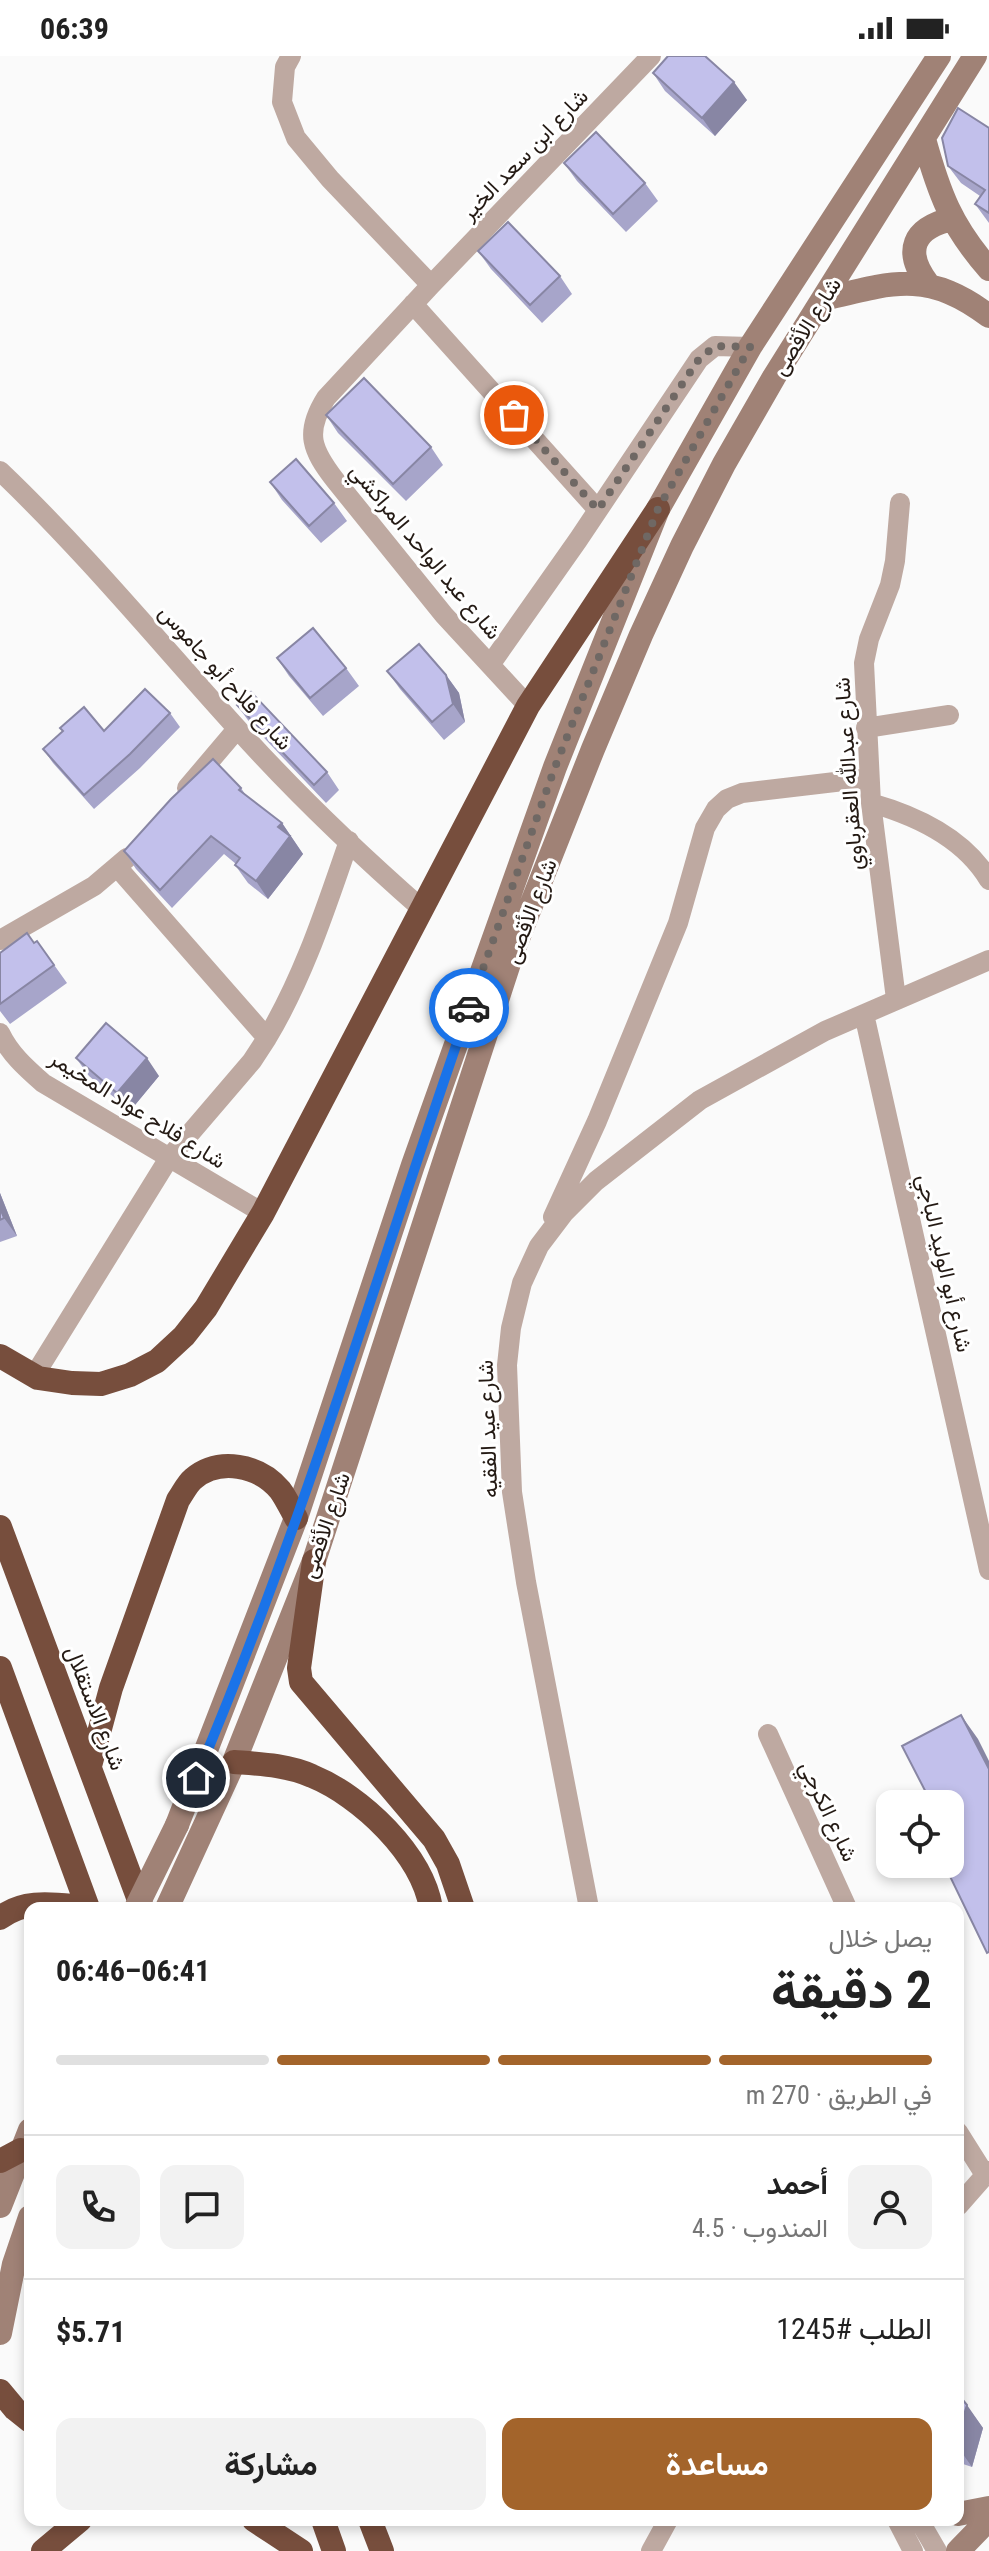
<!DOCTYPE html>
<html lang="ar">
<head>
<meta charset="utf-8">
<style>
  :root { --surface:#fff; --page:#f2f2f2; --text:#222; --muted:#767676; --line:#e0e0e0; --accent:#a3642b }
  body { margin:0; font-family:"Roboto Condensed",Vazirmatn,sans-serif; background:var(--page); color:var(--text); direction:rtl; height:100vh; display:flex; flex-direction:column; font-size:30px; white-space:nowrap }
  * { box-sizing:border-box; margin:0 }
  p { font-size:26px; color:var(--muted) }
  .icon { flex:none; width:44px; height:44px; fill:none; stroke:currentColor; stroke-width:2; stroke-linecap:round; stroke-linejoin:round }
  .map { position:relative; flex:1; overflow:hidden; direction:ltr }
  .drawer { position:absolute; left:24px; top:1846px; width:940px; height:624px; display:flex; flex-direction:column; background:var(--surface); border-radius:16px; box-shadow:0 4px 12px #0003; direction:rtl }
  .drawer>* { flex:none }
  .fabs { position:absolute; left:876px; top:1734px; display:grid; gap:16px }
  .fabs a { display:grid; place-items:center; width:88px; height:88px; border-radius:16px; background:var(--surface); box-shadow:0 4px 12px #0003; font-size:40px }
  .pin { position:absolute; display:grid; place-items:center; width:68px; height:68px; color:#fff; margin:-34px; border:4px solid #fff; border-radius:50%; box-shadow:0 2px 8px #0007 }
  .courier { position:absolute; display:grid; place-items:center; width:80px; height:80px; margin:-40px; border:6px solid #1a73e8; border-radius:50%; background:#fff; color:#222; box-shadow:0 2px 10px #0007 }
  .head em { font-style:normal; font-weight:700 }
  .head div { display:flex; flex-direction:column-reverse }
  .head { display:flex; align-items:center; justify-content:space-between; height:136px; padding:0 32px }
  h1 { font-size:52px; font-weight:700; line-height:60px }
  .bar { display:grid; grid-template-columns:repeat(4,1fr); gap:12px 8px; align-content:center; height:96px; padding:0 32px }
  .bar i { height:10px; border-radius:6px; background:var(--line) }
  .bar .selected { background:var(--accent) }
  .bar p { grid-column:span 4 }
  .line { display:flex; align-items:center; gap:20px; padding:0 32px; border-top:2px solid var(--line) }
  .line div { flex:1 }
  .round { display:grid; place-items:center; flex:none; width:84px; height:84px; border-radius:16px; background:var(--page) }
  .button { display:flex; gap:16px; margin-top:auto; padding:16px 32px }
  .button a { flex:1; height:92px; border-radius:16px; background:var(--accent); color:#fff; font-size:32px; font-weight:700; line-height:92px; text-align:center }
  .button a+a { background:var(--page); color:var(--text) }
  .status { display:flex; justify-content:space-between; align-items:center; height:56px; padding:0 40px; background:var(--surface); direction:ltr }
  .status svg { height:22px; fill:currentColor }
  .map>svg:first-child { display:block }
  .lines { fill:none; stroke-linecap:round; stroke-linejoin:round }
  .street { stroke:#bea9a1; stroke-width:20 }
  .secondary { stroke:#a08276; stroke-width:24 }
  .highway { stroke:#774e3d; stroke-width:24 }
  .secondary-bridge { stroke:#a08276; stroke-width:24 }
  .wall { fill:#a7a5ca }
  .shaded-wall { fill:#8886a4 }
  .building { fill:#c2c0eb; stroke:#8886a4; stroke-width:2 }
  .done { stroke:#6f6864; stroke-width:8; stroke-dasharray:0 14.4 }
  .route { stroke:#1a73e8; stroke-width:10 }
  .labels { text-anchor:middle; stroke-width:6; stroke-linejoin:round; paint-order:stroke }
  .street-label { font-size:22px; fill:#241a14; stroke:#fff }
</style>
</head>
<body>
<div class="status"><b>06:39</b><svg viewBox="0 0 49 12"><path d="M0 12V9h3v3zM5 12V6h3v6zM10 12V3h3v9zM15 12V0h3v12zM26 1h20v11H26zM47 4h2v5h-2z"/></svg></div>
<div class="map">
<svg width="989" height="2495" viewBox="0 0 989 2495">
  <rect width="100%" height="100%" fill="#fafafa"/>
  <g class="lines">
    <path class="street" d="M 291,0 L 285,11 L 282,46 L 296,82 L 330,123 L 431,229
      M 413,248 L 598,454
      M 0,415 C 84,495 158,585 235,670 C 293,735 357,796 422,853
      M 490,609 L 578,484 L 699,303 L 715,290 L 750,291
      M 528,650 L 444,559 L 335,424 C 312,394 304,377 326,342 L 431,229 L 651,0
      M 866,672 L 949,659
      M 187,732 L 237,673
      M 871,747 C 917,760 964,782 989,824
      M 0,884 L 94,830 L 127,802
      M 896,943 L 871,747 L 864,607 L 869,583 L 890,529 L 895,505 L 900,447
      M 864,958 L 989,1514
      M 0,977 C 10,998 26,1012 43,1027 L 263,1157
      M 267,982 C 304,920 325,854 349,785
      M 553,1161 L 597,1065 L 678,867 L 705,772 L 716,753 L 727,743 L 742,737 L 869,722
      M 34,1320 L 169,1102 L 252,1005 L 267,982 L 118,812
      M 768,1678 L 847,1852
      M 589,1852 L 526,1526 L 512,1436 L 507,1309 L 511,1272 L 522,1227 L 539,1190 L 564,1157 L 596,1125 L 700,1044 L 825,975 L 989,904
      M 958,2076 L 985,2119
      M 958,2150 L 989,2115
      M 897,2464 L 913,2495
      M 919,2464 L 937,2495
      M 651,2495 L 668,2464"/>
    <path class="secondary" d="M 924,83 C 939,137 951,170 989,213
      M 928,228 C 903,195 913,172 952,163
      M 824,243 C 893,226 928,214 989,260
      M 177,1769 L 296,1462 L 413,1109 L 555,711 L 658,453 L 750,291 L 939,0
      M 167,1852 L 234,1706 L 314,1505 L 513,895 L 593,693 L 641,579 L 682,490 L 724,408 L 774,321 L 975,0
      M 0,2150 L 30,2074
      M 0,2277 L 14,2208 L 30,2161
      M 958,2458 L 989,2452
      M 958,2495 L 989,2463"/>
    <path class="highway" d="M 0,1300 L 38,1322 L 72,1327 L 101,1328 L 130,1319 L 157,1305 L 184,1280 L 206,1252 L 263,1157 L 528,650 L 658,453
      M 0,1471 L 142,1852
      M 314,1505 L 299,1612 L 301,1626 L 434,1783 L 448,1808 L 463,1852
      M 0,1612 L 88,1852
      M 234,1706 C 260,1708 287,1709 312,1720 C 361,1740 422,1798 431,1852
      M 90,1710 L 111,1632 L 178,1444 C 183,1437 187,1428 193,1423 C 219,1401 259,1409 280,1434 C 286,1442 291,1453 296,1462
      M 0,1862 C 25,1842 57,1849 87,1851
      M 0,2105 L 21,2094
      M 0,2335 L 15,2353 L 30,2365
      M 254,2464 L 301,2495
      M 323,2464 L 334,2495
      M 370,2464 L 382,2495
      M 43,2495 L 80,2464"/>
    <path class="secondary-bridge" d="M 136,1852 L 177,1769"/>
  </g>
  <path class="wall" d="M 653,17 L 747,44 L 715,80 L 665,35 Z
    M 989,72 L 989,167 L 975,148 L 980,140 L 961,127 L 948,110 Z
    M 564,107 L 645,127 L 658,145 L 626,176 L 577,125 Z
    M 478,195 L 560,220 L 572,238 L 542,267 L 491,213 Z
    M 326,359 L 431,391 L 443,409 L 406,445 L 338,377 Z
    M 270,426 L 334,447 L 347,465 L 321,487 L 282,444 Z
    M 277,602 L 346,612 L 359,630 L 323,660 L 289,620 Z
    M 387,615 L 446,619 L 459,637 L 465,666 L 444,684 L 400,633 Z
    M 237,649 L 327,716 L 339,734 L 326,747 L 250,667 Z
    M 170,657 L 180,671 L 140,712 L 94,753 L 53,707 L 43,693 Z
    M 241,732 L 247,741 L 282,767 L 303,798 L 268,843 L 248,827 L 235,809 L 236,808 L 224,798 L 172,852 L 136,813 L 124,795 Z
    M 37,885 L 67,927 L 10,968 L 0,955 L 0,897 L 34,887 Z
    M 76,1002 L 159,1020 L 130,1055 L 89,1020 Z
    M 0,1137 L 17,1180 L 0,1186 Z
    M 958,2338 L 983,2372 L 972,2411 L 960,2407 L 958,2413 Z"/>
  <path class="shaded-wall" d="M 734,26 L 747,44 L 715,80 L 702,62 Z
    M 446,619 L 459,637 L 465,666 L 453,648 Z
    M 282,767 L 303,798 L 268,843 L 256,825 L 278,771 Z
    M 147,1002 L 159,1020 L 130,1055 L 117,1037 Z
    M 0,1137 L 17,1180 L 4,1162 L 0,1152 Z
    M 961,1659 L 978,1683 L 989,1705 L 989,1713 Z
    M 967,2349 L 983,2372 L 972,2411 L 958,2391 L 958,2378 Z"/>
  <path class="building" d="M 668,0 L 705,0 L 734,26 L 702,62 L 653,17 Z
    M 958,52 L 989,72 L 989,157 L 975,148 L 985,134 L 948,110 L 942,82 Z
    M 596,76 L 645,127 L 613,158 L 564,107 Z
    M 508,166 L 560,220 L 530,249 L 478,195 Z
    M 364,322 L 431,391 L 393,428 L 326,359 Z
    M 296,403 L 334,447 L 309,470 L 270,426 Z
    M 313,572 L 346,612 L 310,642 L 277,602 Z
    M 419,588 L 446,619 L 453,648 L 432,666 L 387,615 Z
    M 145,633 L 170,657 L 130,698 L 84,739 L 43,693 L 63,675 L 60,672 L 84,651 L 104,675 Z
    M 251,636 L 327,716 L 314,729 L 237,649 Z
    M 213,703 L 241,732 L 239,734 L 282,767 L 278,771 L 290,780 L 256,825 L 235,809 L 240,802 L 211,780 L 160,834 L 124,795 L 171,743 Z
    M 27,877 L 34,887 L 37,885 L 54,909 L 0,948 L 0,897 Z
    M 106,967 L 147,1002 L 117,1037 L 76,1002 Z
    M 0,1152 L 4,1162 L 0,1164 Z
    M 961,1659 L 989,1713 L 989,1896 L 987,1897 L 945,1810 L 960,1802 L 950,1783 L 950,1748 L 932,1748 L 902,1690 Z
    M 958,2338 L 967,2349 L 958,2378 Z"/>
  <g class="lines">
    <path class="done" d="M 469,952 L 555,711 L 658,453 L 750,291 L 715,290 L 699,303 L 598,454 L 514,359"/>
    <path class="route" d="M 196,1722 C 302,1473 380,1208 469,952"/>
  </g>
  <g class="labels">
    <g class="street-label">
      <text transform="translate(524 98) rotate(-46)" y="8">شارع ابن سعد الخير</text>
      <text transform="translate(806 270) rotate(-58)" y="8">شارع الأقصى</text>
      <text transform="translate(426 495) rotate(50)" y="8">شارع عبد الواحد المراكشي</text>
      <text transform="translate(226 621) rotate(48)" y="8">شارع فلاح أبو جاموس</text>
      <text transform="translate(848 718) rotate(-94)" y="8">شارع عبدالله العقرباوي</text>
      <text transform="translate(530 855) rotate(-69)" y="8">شارع الأقصى</text>
      <text transform="translate(138 1053) rotate(32)" y="8">شارع فلاح عواد المخيمر</text>
      <text transform="translate(945 1207) rotate(77)" y="8">شارع أبو الوليد الباجي</text>
      <text transform="translate(487 1373) rotate(-92)" y="8">شارع عيد الفقيه</text>
      <text transform="translate(325 1469) rotate(-71)" y="8">شارع الأقصى</text>
      <text transform="translate(96 1652) rotate(69)" y="8">شارع الاستقلال</text>
      <text transform="translate(829 1755) rotate(65)" y="8">شارع الكرجي</text>
    </g>
  </g>
</svg>
<div class="fabs">
<a><svg class="icon" aria-label="locate" viewBox="0 0 24 24"><circle cx="12" cy="12" r="6"/><path d="M12 2v4M12 18v4M2 12h4M18 12h4"/></svg></a>
</div>
<div class="pin" style="left:514px;top:359px;background:#ea580c"><svg class="icon" aria-label="bag" viewBox="0 0 24 24"><path d="M5 8h14l-1 12H6zM9 8a3 3 0 0 1 6 0"/></svg></div>
<div class="pin" style="left:196px;top:1722px;background:#1f2937"><svg class="icon" aria-label="home" viewBox="0 0 24 24"><path d="M3 11l9-7 9 7M6 9v11h12V9"/></svg></div>
<div class="courier" style="left:469px;top:952px"><svg class="icon" aria-label="car" viewBox="0 0 24 24"><path d="M5 17H2v-5l4-1 3-4h7l3 4 3 1v5h-3M9 17h6M6 11h13"/><circle cx="7" cy="17" r="2"/><circle cx="17" cy="17" r="2"/></svg></div>
<section class="drawer">
<div class="head"><div><h1>2 دقيقة</h1><p>يصل خلال</p></div><em>06:41–06:46</em></div>
<div class="bar"><i class="selected"></i><i class="selected"></i><i class="selected"></i><i></i><p>في الطريق · 270 m</p></div>
<div class="line" style="height:144px"><a class="round"><svg class="icon" aria-label="person" viewBox="0 0 24 24"><circle cx="12" cy="8" r="4"/><path d="M4 21q1-7 8-7t8 7"/></svg></a><div><b>أحمد</b><p>المندوب · 4.5</p></div><a class="round"><svg class="icon" aria-label="chat" viewBox="0 0 24 24"><path d="M4 5h16v11H9l-5 4z"/></svg></a><a class="round"><svg class="icon" aria-label="phone" viewBox="0 0 24 24"><path d="M5 4h4l2 5-3 2q2 4 5 5l2-3 5 2v4C11 20 4 13 5 4z"/></svg></a></div>
<div class="line" style="height:104px"><div>الطلب #1245</div><b>$5.71</b></div>
<div class="button"><a>مساعدة</a><a>مشاركة</a></div>
</section>
</div>
</body>
</html>
